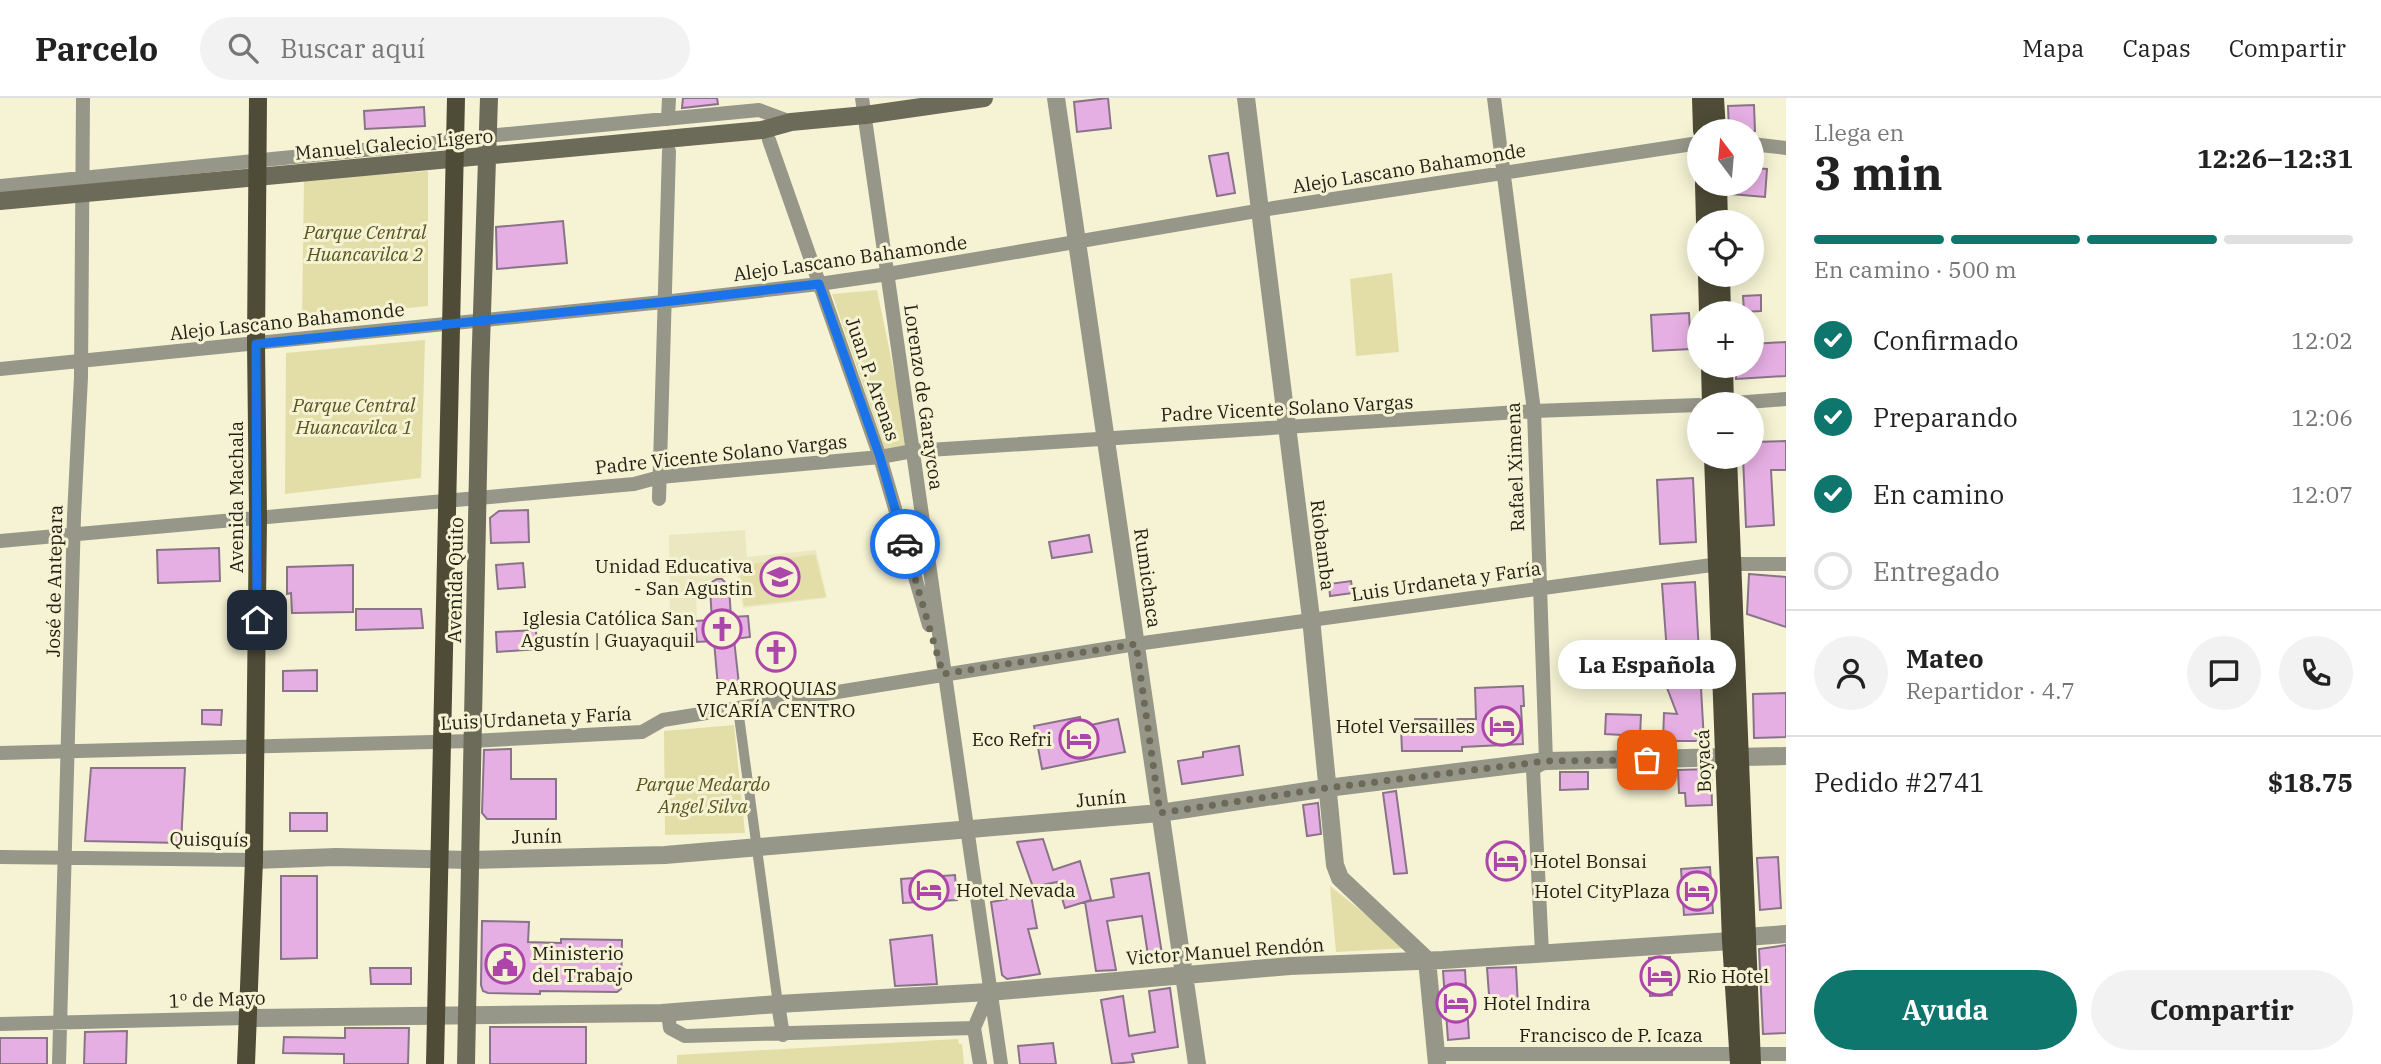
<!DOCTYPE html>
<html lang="es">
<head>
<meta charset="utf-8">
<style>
  :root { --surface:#fff; --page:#f2f2f2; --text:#222; --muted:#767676; --line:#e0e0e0; --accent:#0f766e }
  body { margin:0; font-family:"IBM Plex Serif",serif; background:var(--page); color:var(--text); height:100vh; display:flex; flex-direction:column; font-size:26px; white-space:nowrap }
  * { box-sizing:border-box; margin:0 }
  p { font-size:23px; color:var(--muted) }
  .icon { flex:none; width:38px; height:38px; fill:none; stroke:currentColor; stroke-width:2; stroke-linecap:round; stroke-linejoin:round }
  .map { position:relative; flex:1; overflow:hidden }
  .panel { display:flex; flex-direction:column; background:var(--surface); width:595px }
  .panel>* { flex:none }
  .needle { width:46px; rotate:344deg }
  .tools { position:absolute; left:1687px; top:21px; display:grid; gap:14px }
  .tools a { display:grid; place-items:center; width:77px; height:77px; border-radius:50%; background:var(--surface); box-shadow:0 4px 18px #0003; font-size:35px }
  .pin { position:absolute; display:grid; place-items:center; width:60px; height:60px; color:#fff; margin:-30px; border-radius:14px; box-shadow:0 4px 10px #0006 }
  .courier { position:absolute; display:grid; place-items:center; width:70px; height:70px; margin:-35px; border:5px solid #1a73e8; border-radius:50%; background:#fff; color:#222; box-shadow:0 2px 9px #0007 }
  .bubble { position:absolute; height:49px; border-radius:24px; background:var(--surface); box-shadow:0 4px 18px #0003; font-size:23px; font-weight:700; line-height:49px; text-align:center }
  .head em { font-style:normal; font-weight:700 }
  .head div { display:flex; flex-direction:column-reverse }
  .head { display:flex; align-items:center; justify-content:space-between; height:119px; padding:0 28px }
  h1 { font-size:46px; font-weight:700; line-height:52px }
  .bar { display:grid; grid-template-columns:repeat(4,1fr); gap:10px 7px; align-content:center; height:84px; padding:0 28px }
  .bar i { height:9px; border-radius:5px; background:var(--line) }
  .bar .active { background:var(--accent) }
  .bar p { grid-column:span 4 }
  .line { display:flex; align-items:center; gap:18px; padding:0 28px; border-top:2px solid var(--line) }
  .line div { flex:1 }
  .round { display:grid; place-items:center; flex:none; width:74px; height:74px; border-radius:37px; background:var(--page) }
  ol { padding:0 28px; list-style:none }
  li { display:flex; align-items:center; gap:21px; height:77px }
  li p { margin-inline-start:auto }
  li .icon { padding:7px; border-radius:50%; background:var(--accent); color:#fff; stroke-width:4 }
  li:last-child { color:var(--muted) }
  li i { width:38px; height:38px; border:4px solid var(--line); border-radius:50% }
  .action { display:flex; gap:14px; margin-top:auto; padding:14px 28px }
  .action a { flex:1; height:80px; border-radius:42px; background:var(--accent); color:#fff; font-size:28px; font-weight:700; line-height:80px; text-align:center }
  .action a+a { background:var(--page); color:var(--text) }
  header { display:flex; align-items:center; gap:42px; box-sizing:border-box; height:98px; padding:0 35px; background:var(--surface); border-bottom:2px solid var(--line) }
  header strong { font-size:33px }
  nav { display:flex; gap:38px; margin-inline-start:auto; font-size:24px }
  .search { width:490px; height:63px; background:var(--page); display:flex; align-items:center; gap:18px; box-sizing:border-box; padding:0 24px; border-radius:38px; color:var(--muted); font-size:26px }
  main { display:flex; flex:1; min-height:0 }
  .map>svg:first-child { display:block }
  .built { fill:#ebe8c1 }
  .green { fill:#e3dea7 }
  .building { fill:#e6afe3; stroke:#897388; stroke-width:2 }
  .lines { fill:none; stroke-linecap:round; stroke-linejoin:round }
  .pedestrian { stroke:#969689; stroke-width:10 }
  .minor { stroke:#969689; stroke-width:14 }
  .tertiary { stroke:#969689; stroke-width:18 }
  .secondary { stroke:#6c6a58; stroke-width:18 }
  .primary { stroke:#4e4c36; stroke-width:18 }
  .done { stroke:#6b6957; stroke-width:7; stroke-dasharray:0 12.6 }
  .route { stroke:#1a73e8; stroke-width:9 }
  .labels { text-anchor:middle; stroke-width:6; stroke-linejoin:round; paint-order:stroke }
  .street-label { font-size:19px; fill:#201f13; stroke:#f5f3d4 }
  .park-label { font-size:19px; font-style:italic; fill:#59531d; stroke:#f5f3d4 }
  .poi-label { font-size:19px; fill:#201f13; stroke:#f5f3d4; text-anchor:end }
</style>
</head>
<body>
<header>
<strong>Parcelo</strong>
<div class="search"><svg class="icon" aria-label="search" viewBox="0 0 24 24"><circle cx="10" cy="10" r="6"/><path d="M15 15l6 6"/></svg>Buscar aquí</div>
<nav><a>Mapa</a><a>Capas</a><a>Compartir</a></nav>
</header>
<main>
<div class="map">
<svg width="1786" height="966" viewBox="0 0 1786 966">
  <rect width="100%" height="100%" fill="#f5f3d4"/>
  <path class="built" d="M 745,432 L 747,459 L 816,452 L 827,500 L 743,510 L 737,476 L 707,483 L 698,488 L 696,492 L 697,521 L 670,525 L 669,437 Z"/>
  <path class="green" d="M 428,73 L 428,208 L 302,221 L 304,82 Z
    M 1392,175 L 1399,254 L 1356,258 L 1350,181 Z
    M 877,192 L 909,347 L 885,351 L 832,196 Z
    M 425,242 L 421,380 L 285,396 L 286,255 Z
    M 815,456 L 826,499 L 744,508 L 739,468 Z
    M 734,627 L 745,735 L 665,737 L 664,633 Z
    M 1330,788 L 1408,850 L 1336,854 Z
    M 958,941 L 959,946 L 962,946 L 964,966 L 677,966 L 677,957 Z"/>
  <path class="building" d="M 683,0 L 717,0 L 718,6 L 682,10 Z
    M 1108,0 L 1111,30 L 1077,34 L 1074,4 Z
    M 1754,7 L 1755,33 L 1729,33 L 1728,8 Z
    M 424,9 L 425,28 L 365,31 L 364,13 Z
    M 1228,55 L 1235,95 L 1217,98 L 1209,58 Z
    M 1752,70 L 1767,71 L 1765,99 L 1731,96 L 1732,86 L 1752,86 Z
    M 563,123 L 567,165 L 497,171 L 496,129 Z
    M 1761,197 L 1761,213 L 1744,214 L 1743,198 Z
    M 1689,215 L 1691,251 L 1653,253 L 1651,217 Z
    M 1786,244 L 1786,278 L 1736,281 L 1736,268 L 1752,268 L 1752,246 Z
    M 1786,343 L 1786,372 L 1771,372 L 1774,427 L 1746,429 L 1743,359 L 1752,359 L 1752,344 Z
    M 1693,380 L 1696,444 L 1660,446 L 1657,382 Z
    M 528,412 L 529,444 L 491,445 L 490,420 L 499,413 Z
    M 1089,437 L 1092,454 L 1052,460 L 1049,444 Z
    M 219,450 L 220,483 L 158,485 L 157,452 Z
    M 523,465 L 525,489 L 498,491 L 496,467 Z
    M 353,467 L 353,514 L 292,515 L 291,495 L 287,496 L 287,469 Z
    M 1749,476 L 1786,479 L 1786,529 L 1747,516 Z
    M 717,481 L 722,481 L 729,489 L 731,519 L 748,518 L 750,539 L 734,541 L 739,587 L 718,589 L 714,543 L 697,544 L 695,523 L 712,522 L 710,491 L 712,484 Z
    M 1351,483 L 1353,495 L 1330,498 L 1329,486 Z
    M 1695,484 L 1704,643 L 1663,643 L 1664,615 L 1677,616 L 1664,582 L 1669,581 L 1665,570 L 1666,541 L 1662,486 Z
    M 356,511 L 421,511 L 423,530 L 356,532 Z
    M 536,532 L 537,551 L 497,554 L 496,534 Z
    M 317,572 L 317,593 L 283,593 L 283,573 Z
    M 1523,588 L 1524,608 L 1521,608 L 1523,646 L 1462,649 L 1462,653 L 1402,653 L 1401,630 L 1415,629 L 1415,621 L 1476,621 L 1475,590 Z
    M 1786,595 L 1786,639 L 1754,640 L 1753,596 Z
    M 202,612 L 222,612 L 221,627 L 202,626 Z
    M 1606,616 L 1641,617 L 1640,638 L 1605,636 Z
    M 1080,619 L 1082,629 L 1118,621 L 1125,654 L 1042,671 L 1034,628 Z
    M 1239,648 L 1243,677 L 1182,686 L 1178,663 L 1203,659 L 1203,654 Z
    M 511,651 L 511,681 L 556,681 L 556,721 L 487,721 L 482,715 L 484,652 Z
    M 91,670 L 185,670 L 181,745 L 85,743 Z
    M 1711,671 L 1712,707 L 1686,708 L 1685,695 L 1679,695 L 1678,672 Z
    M 1560,674 L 1588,674 L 1588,691 L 1560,692 Z
    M 1396,693 L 1407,775 L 1394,776 L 1383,695 Z
    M 1318,705 L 1321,736 L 1307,738 L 1303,707 Z
    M 290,715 L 327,715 L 327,733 L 290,733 Z
    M 1043,741 L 1053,772 L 1080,763 L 1091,802 L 1065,810 L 1057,784 L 1033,789 L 1017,744 Z
    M 1524,753 L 1524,769 L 1489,771 L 1487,756 Z
    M 1778,759 L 1781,810 L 1760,812 L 1757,760 Z
    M 1710,769 L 1713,815 L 1684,817 L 1681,771 Z
    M 1149,775 L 1163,862 L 1149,864 L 1142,818 L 1107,823 L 1116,872 L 1096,873 L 1085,804 L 1114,799 L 1111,781 Z
    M 955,777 L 957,802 L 903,805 L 901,781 Z
    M 281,778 L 317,778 L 317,860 L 281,861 Z
    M 1031,797 L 1037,830 L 1028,831 L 1040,876 L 1007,881 L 1002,877 L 991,804 Z
    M 482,823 L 529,824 L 528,844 L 561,845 L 561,841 L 622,842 L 621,891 L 617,894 L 540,893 L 540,896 L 488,895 L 483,893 L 481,887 Z
    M 932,837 L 937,886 L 895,888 L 890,842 Z
    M 1786,847 L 1786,935 L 1763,936 L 1759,851 Z
    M 1670,859 L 1672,897 L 1650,898 L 1649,860 Z
    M 1516,869 L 1518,908 L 1490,910 L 1487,870 Z
    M 370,870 L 411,870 L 411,886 L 371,886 Z
    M 1465,872 L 1469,940 L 1448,942 L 1443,873 Z
    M 1170,890 L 1178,949 L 1132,956 L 1134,964 L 1112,966 L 1101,902 L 1123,898 L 1129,938 L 1155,934 L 1149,893 Z
    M 490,929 L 586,929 L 586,966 L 490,966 Z
    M 345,930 L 409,930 L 408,966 L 344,966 L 344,956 L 283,955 L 284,939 L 345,940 Z
    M 127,933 L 126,966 L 84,966 L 85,934 Z
    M 0,940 L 47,940 L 47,966 L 0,966 Z
    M 1053,945 L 1056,966 L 1020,966 L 1018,948 Z"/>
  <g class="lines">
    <path class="pedestrian" d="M 738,611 L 778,906"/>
    <path class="minor" d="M 862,0 L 1001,966
      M 1494,0 L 1534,313 L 1546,663 L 1533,671 L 1542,855
      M 668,21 L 669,0
      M 487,38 L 759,12 L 791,24
      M 769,42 L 880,359 L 929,527
      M 1752,46 L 1786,50
      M 0,88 L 455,43
      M 0,271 L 663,204 L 819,186 L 888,176 L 1274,110 L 1699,45
      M 1720,306 L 1786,301
      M 659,401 L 669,53
      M 0,443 L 634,386 L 660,379 L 880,359 L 913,353 L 1534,313 L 1699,307
      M 0,655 L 472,643 L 642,634 L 663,622 L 1136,546 L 1719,466 L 1786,466
      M 0,759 L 254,762
      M 778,906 L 783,937
      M 668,915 L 670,930 L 685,938 L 974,930
      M 0,926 L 246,920
      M 1436,956 L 1786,956
      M 59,966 L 74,418 L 81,279 L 83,0
      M 980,966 L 974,930 L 989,895"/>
    <path class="tertiary" d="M 1056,0 L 1197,966
      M 1246,0 L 1311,520 L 1335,767 L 1340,780 L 1427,862 L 1437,966
      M 254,762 L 336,759 L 470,762 L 665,757 L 1160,715 L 1327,690 L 1546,663 L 1786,658
      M 246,920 L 662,915 L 778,906 L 989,894 L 1290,868 L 1443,862 L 1731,843 L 1746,839 L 1786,836"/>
    <path class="secondary" d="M 0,103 L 762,32 L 791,24 L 865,17 L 984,0
      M 466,966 L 480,276 L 489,0"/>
    <path class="primary" d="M 1701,0 L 1702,33
      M 1715,0 L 1717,33
      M 1704,86 L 1705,124
      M 1718,86 L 1719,124
      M 1707,177 L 1708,215
      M 1721,177 L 1722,215
      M 1710,268 L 1711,306
      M 1724,268 L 1725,306
      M 1713,359 L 1731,843 L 1739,966
      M 1728,359 L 1752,966
      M 246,966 L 254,762 L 258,420 L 256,245 L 258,0
      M 435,966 L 456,0"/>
  </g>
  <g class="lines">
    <path class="done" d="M 905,446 L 943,576 L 1136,546 L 1160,715 L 1327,690 L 1546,663 L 1647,662"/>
    <path class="route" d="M 257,522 L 256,246 L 663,204 L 819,186 L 880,359 L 905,446"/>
  </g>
  <defs>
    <g id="school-ring" transform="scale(2.0125)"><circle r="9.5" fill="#f5f3d4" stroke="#ac46aa" stroke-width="1.5"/><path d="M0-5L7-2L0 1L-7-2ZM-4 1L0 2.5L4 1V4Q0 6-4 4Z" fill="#ac46aa"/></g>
    <g id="church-ring" transform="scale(2.0125)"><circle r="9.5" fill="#f5f3d4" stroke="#ac46aa" stroke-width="1.5"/><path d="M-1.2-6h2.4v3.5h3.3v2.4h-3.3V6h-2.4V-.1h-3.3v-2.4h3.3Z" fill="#ac46aa"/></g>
    <g id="hotel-ring" transform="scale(2.0125)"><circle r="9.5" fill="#f5f3d4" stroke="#ac46aa" stroke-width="1.5"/><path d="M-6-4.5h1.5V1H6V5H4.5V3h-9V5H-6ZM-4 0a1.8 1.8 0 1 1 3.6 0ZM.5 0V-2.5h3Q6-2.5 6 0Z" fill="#ac46aa"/></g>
    <g id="civic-ring" transform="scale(2.0125)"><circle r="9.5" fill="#f5f3d4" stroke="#ac46aa" stroke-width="1.5"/><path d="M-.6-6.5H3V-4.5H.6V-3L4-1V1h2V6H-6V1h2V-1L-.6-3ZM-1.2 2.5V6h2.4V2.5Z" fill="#ac46aa"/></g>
  </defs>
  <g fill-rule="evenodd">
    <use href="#school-ring" x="780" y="479"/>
    <use href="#church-ring" x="722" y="531"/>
    <use href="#church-ring" x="776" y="554"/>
    <use href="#hotel-ring" x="1502" y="628"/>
    <use href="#hotel-ring" x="1079" y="641"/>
    <use href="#hotel-ring" x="1506" y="763"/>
    <use href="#hotel-ring" x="929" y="792"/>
    <use href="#hotel-ring" x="1697" y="793"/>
    <use href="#civic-ring" x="505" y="866"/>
    <use href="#hotel-ring" x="1660" y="878"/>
    <use href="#hotel-ring" x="1456" y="905"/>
  </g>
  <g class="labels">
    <g class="street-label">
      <text transform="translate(394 46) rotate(-5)" y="7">Manuel Galecio Ligero</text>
      <text transform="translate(1409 70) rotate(-9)" y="7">Alejo Lascano Bahamonde</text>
      <text transform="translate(850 160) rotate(-8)" y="7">Alejo Lascano Bahamonde</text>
      <text transform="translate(287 223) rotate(-6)" y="7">Alejo Lascano Bahamonde</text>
      <text transform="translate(873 281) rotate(71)" y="7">Juan P. Arenas</text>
      <text transform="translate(924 299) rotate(82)" y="7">Lorenzo de Garaycoa</text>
      <text transform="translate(1287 310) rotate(-3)" y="7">Padre Vicente Solano Vargas</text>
      <text transform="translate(721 356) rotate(-6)" y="7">Padre Vicente Solano Vargas</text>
      <text transform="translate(1515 369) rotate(-92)" y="7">Rafael Ximena</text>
      <text transform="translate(236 399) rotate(-90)" y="7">Avenida Machala</text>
      <text transform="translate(1323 447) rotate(83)" y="7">Riobamba</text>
      <text transform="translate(1148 480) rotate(82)" y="7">Rumichaca</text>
      <text transform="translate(455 482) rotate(-89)" y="7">Avenida Quito</text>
      <text transform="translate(54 483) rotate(-89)" y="7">José de Antepara</text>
      <text transform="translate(1446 483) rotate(-8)" y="7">Luis Urdaneta y Faría</text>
      <text transform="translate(536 620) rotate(-3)" y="7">Luis Urdaneta y Faría</text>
      <text transform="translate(1703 663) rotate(-92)" y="7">Boyacá</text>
      <text transform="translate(1101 700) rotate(-5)" y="7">Junín</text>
      <text transform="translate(537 738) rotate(-1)" y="7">Junín</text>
      <text transform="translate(209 741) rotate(1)" y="7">Quisquís</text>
      <text transform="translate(1225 853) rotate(-4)" y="7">Victor Manuel Rendón</text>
      <text transform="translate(217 901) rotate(-2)" y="7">1º de Mayo</text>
      <text x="1611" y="944">Francisco de P. Icaza</text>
    </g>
    <g class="park-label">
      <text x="365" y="141">Parque Central<tspan x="365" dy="22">Huancavilca 2</tspan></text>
      <text x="354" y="314">Parque Central<tspan x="354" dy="22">Huancavilca 1</tspan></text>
      <text x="703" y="693">Parque Medardo<tspan x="703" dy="22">Angel Silva</tspan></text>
    </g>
    <g class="poi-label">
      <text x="753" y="475">Unidad Educativa<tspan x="753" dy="22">- San Agustin</tspan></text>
      <text x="695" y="527">Iglesia Católica San<tspan x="695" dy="22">Agustín | Guayaquil</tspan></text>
      <text x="776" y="597" text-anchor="middle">PARROQUIAS<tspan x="776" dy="22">VICARÍA CENTRO</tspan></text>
      <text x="1475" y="635">Hotel Versailles</text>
      <text x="1052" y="648">Eco Refri</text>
      <text x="1533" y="770" text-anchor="start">Hotel Bonsai</text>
      <text x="956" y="799" text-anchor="start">Hotel Nevada</text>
      <text x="1670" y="800">Hotel CityPlaza</text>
      <text x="532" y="862" text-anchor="start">Ministerio<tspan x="532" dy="22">del Trabajo</tspan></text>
      <text x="1687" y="885" text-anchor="start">Rio Hotel</text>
      <text x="1483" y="912" text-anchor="start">Hotel Indira</text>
    </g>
  </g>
</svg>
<div class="tools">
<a><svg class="needle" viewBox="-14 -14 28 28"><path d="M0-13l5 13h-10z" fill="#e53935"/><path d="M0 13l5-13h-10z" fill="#767676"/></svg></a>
<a><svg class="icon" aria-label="locate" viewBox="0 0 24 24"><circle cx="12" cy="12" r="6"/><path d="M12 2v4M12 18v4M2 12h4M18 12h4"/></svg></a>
<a>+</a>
<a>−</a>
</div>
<div class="pin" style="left:1647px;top:662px;background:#ea580c"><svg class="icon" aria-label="bag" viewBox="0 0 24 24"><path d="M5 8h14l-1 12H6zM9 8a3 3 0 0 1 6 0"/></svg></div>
<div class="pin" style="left:257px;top:522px;background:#1f2937"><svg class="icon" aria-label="home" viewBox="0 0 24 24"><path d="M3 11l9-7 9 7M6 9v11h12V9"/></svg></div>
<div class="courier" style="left:905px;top:446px"><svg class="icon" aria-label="car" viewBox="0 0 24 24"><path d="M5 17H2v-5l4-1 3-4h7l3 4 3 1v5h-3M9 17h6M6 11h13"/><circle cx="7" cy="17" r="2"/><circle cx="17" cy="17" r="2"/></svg></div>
<div class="bubble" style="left:1558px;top:542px;width:178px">La Española</div>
</div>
<section class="panel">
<div class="head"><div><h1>3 min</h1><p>Llega en</p></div><em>12:26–12:31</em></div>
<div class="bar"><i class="active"></i><i class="active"></i><i class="active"></i><i></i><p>En camino · 500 m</p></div>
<ol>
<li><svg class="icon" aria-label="check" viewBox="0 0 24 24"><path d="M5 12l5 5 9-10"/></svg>Confirmado<p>12:02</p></li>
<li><svg class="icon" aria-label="check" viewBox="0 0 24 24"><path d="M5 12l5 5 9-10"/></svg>Preparando<p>12:06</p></li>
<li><svg class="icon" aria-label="check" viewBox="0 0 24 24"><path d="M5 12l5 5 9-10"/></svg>En camino<p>12:07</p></li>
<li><i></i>Entregado</li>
</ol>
<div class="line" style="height:126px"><a class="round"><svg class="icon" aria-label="person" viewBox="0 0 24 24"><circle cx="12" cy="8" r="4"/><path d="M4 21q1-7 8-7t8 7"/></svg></a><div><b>Mateo</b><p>Repartidor · 4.7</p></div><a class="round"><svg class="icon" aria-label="chat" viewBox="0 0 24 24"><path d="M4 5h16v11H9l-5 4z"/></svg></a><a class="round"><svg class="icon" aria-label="phone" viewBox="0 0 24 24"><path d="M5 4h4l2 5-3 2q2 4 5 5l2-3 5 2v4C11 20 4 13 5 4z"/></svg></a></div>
<div class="line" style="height:91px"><div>Pedido #2741</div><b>$18.75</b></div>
<div class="action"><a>Ayuda</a><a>Compartir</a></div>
</section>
</main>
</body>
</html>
